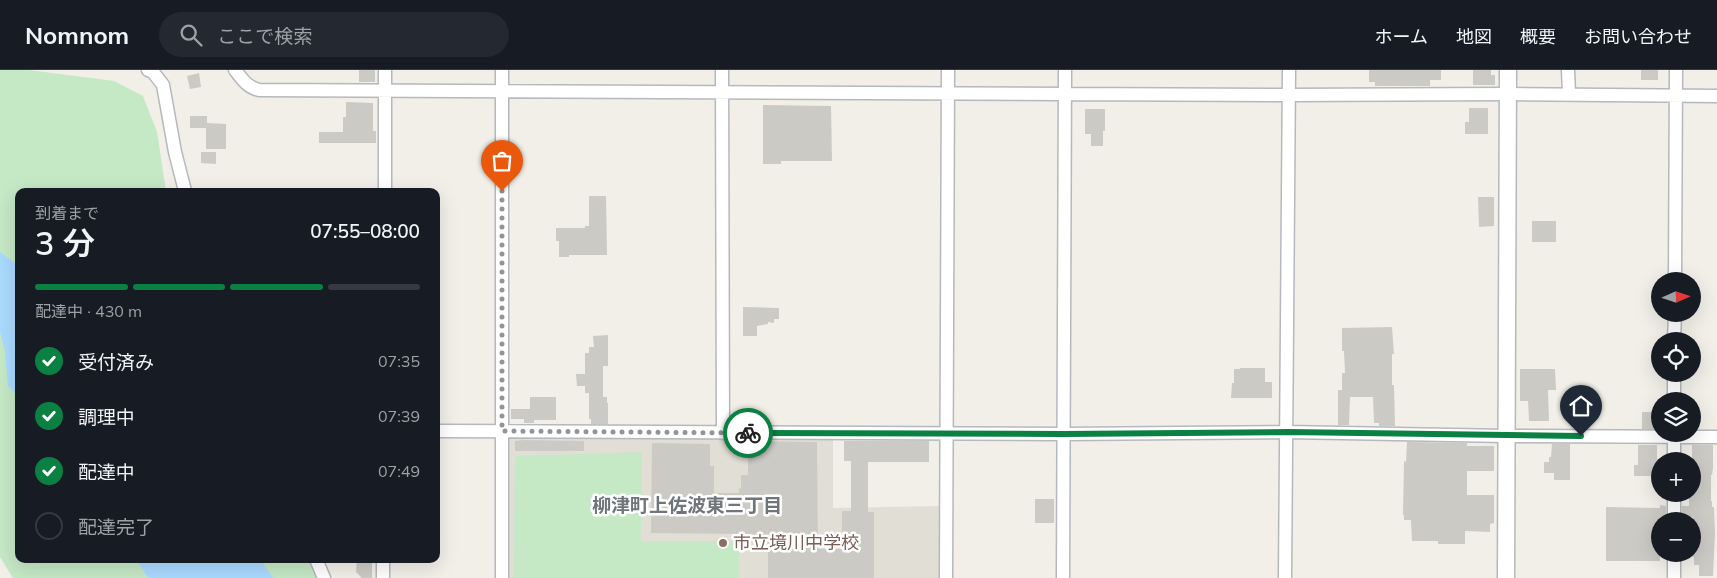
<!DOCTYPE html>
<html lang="ja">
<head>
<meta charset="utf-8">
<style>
  :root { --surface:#171b24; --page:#242831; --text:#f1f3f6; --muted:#9ea1a6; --line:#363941; --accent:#0b8043 }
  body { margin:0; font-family:Mulish,"Noto Sans JP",sans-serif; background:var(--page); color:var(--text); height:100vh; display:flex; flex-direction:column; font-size:19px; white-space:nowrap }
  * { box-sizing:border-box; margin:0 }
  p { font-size:16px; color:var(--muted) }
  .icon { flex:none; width:28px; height:28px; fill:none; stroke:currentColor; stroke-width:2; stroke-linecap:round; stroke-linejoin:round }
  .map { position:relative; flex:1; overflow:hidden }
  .sheet { position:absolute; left:15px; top:118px; width:425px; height:375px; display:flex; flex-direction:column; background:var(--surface); border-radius:10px; box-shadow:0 5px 20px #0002 }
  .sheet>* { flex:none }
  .needle { width:32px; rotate:87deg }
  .tools { position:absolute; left:1651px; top:202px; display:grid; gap:10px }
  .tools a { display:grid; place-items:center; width:50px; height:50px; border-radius:50%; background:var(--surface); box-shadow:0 5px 20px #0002; font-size:25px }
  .pin { position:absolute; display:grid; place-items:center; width:42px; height:42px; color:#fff; margin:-51px -21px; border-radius:50% 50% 50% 0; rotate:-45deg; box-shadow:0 0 5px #0007 }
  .pin .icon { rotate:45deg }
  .courier { position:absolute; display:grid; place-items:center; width:50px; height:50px; margin:-25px; border:4px solid #0b8043; border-radius:50%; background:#fff; color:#222; box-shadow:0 1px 6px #0007 }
  .head em { font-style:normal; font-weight:600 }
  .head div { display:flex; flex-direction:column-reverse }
  .head { display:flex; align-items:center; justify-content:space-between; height:85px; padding:0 20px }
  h1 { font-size:32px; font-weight:600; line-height:38px }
  .bar { display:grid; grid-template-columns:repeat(4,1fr); gap:8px 5px; align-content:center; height:60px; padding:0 20px }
  .bar i { height:6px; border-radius:4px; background:var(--line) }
  .bar .current { background:var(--accent) }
  .bar p { grid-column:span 4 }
  ol { padding:0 20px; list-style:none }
  li { display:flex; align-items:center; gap:15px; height:55px }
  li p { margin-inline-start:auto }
  li .icon { padding:5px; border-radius:50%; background:var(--accent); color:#fff; stroke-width:4 }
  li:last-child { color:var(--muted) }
  li i { width:28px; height:28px; border:2px solid var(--line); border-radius:50% }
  header { display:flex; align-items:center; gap:30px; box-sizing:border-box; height:70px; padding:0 25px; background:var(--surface); border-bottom:1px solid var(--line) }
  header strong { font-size:24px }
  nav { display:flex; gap:28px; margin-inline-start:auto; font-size:18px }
  .search { width:350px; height:45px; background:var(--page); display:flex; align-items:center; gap:12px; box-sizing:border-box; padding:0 18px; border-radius:28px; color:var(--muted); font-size:19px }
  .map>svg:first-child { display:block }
  .education { fill:#e1ded6 }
  .green { fill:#c5e8c5 }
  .water { fill:#aadaff }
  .building { fill:#cccac5 }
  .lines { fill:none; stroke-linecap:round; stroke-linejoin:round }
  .minor-casing { stroke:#b5b8bc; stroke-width:15 }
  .tertiary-casing { stroke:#b5b8bc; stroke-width:19 }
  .minor { stroke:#fff; stroke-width:12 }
  .tertiary { stroke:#fff; stroke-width:16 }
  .done { stroke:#929495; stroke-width:5; stroke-dasharray:0 9 }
  .route { stroke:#0b8043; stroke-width:6 }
  .education-dot { fill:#8d6e63; stroke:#fff; stroke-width:2 }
  .labels { text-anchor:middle; stroke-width:5; stroke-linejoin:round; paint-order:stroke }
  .education-label { font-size:18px; fill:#785e54; stroke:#fff; text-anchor:start }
  .neighbourhood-label { font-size:19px; font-weight:bold; fill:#70757a; stroke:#fff }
</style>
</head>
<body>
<header>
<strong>Nomnom</strong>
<div class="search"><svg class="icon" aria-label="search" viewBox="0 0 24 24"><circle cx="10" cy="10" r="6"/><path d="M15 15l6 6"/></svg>ここで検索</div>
<nav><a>ホーム</a><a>地図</a><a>概要</a><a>お問い合わせ</a></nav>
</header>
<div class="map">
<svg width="1717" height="508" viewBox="0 0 1717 508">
  <rect width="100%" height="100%" fill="#f1efe8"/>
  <path class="education" d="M 833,368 L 833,438 L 941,436 L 940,508 L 504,508 L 505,369 Z"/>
  <path class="green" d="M 0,0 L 29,0 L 114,11 L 143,26 L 157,62 L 166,121 L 19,121 L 19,489 L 308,489 L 317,508 L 13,508 L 0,487 Z
    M 642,382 L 641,471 L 739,471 L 739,508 L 514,508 L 515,386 Z"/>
  <path class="water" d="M 0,182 L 19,196 L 19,327 L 8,316 L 5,281 L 0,262 Z
    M 136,489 L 260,489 L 273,508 L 148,508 Z"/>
  <path class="building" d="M 359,0 L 375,0 L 375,12 L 359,12 Z
    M 1369,0 L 1441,0 L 1441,10 L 1430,10 L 1430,16 L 1375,16 L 1375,12 L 1369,12 Z
    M 1473,0 L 1491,0 L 1491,5 L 1495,5 L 1495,15 L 1473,15 Z
    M 1641,0 L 1658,0 L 1658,10 L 1641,10 Z
    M 199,3 L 201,17 L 190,19 L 187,6 Z
    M 346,32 L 373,33 L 373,61 L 376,61 L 376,73 L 319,73 L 319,62 L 343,62 L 343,47 L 346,47 Z
    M 763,35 L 831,36 L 832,91 L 781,91 L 781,94 L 763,94 Z
    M 1469,38 L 1488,38 L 1488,64 L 1465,64 L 1465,52 L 1469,52 Z
    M 1085,39 L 1105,39 L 1105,61 L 1103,61 L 1103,76 L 1091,76 L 1091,64 L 1085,64 Z
    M 190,46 L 207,46 L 207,53 L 226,54 L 226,79 L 206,79 L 206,58 L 190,58 Z
    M 201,82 L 216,82 L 216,94 L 201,93 Z
    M 589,126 L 606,126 L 607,185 L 569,185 L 569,187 L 559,187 L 559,171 L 556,171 L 556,158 L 585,158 L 585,156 L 589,156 Z
    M 1478,127 L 1494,127 L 1494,156 L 1479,157 Z
    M 1532,151 L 1556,151 L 1556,172 L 1532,172 Z
    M 743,237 L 779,238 L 779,249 L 774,249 L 774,253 L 768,252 L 768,254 L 757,256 L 757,266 L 743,266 Z
    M 1392,257 L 1394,284 L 1392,284 L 1392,315 L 1394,315 L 1395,356 L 1379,356 L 1379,353 L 1374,353 L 1373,327 L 1350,327 L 1349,355 L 1338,355 L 1338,320 L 1342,320 L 1342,303 L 1345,303 L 1344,281 L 1342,281 L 1342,258 Z
    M 608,265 L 608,296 L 603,296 L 603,327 L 607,327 L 607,333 L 608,333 L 608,354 L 591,354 L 591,349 L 589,349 L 589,323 L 585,323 L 585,316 L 577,316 L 576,304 L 585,304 L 585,283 L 589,283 L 589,277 L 594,277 L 593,266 Z
    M 1240,298 L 1265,298 L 1265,312 L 1272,312 L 1272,328 L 1231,328 L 1232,313 L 1234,313 L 1234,299 L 1240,299 Z
    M 1520,299 L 1555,299 L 1556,320 L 1548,320 L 1549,351 L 1529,351 L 1528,331 L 1520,331 Z
    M 530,327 L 556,327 L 556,350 L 534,350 L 534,353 L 524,353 L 524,349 L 511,349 L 511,339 L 530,339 Z
    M 1642,342 L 1660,342 L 1660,357 L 1657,357 L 1657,359 L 1642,359 Z
    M 524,370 L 584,371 L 584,381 L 515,381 L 515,371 Z
    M 748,371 L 817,372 L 818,479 L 842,479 L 842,441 L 851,441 L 851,391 L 844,391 L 844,371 L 929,371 L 929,392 L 868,392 L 868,442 L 874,442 L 874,508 L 768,508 L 768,468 L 752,468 L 752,464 L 651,463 L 652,373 L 710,374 L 710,396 L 714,396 L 714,423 L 739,423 L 739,418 L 741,419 L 741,405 L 748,405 Z
    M 1407,372 L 1467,373 L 1467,376 L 1494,376 L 1494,401 L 1467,401 L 1467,425 L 1494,425 L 1494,453 L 1490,454 L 1490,462 L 1465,461 L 1465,474 L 1438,474 L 1438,471 L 1412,471 L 1411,450 L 1404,450 L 1404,445 L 1403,445 L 1404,391 L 1406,392 Z
    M 1552,374 L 1570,374 L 1570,410 L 1554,410 L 1554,403 L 1544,403 L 1544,392 L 1549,392 L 1549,387 L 1551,387 Z
    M 1638,375 L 1657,375 L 1657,396 L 1660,396 L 1660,406 L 1634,406 L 1634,395 L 1638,395 Z
    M 1692,375 L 1713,375 L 1713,398 L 1712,405 L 1711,405 L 1711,431 L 1712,431 L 1712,437 L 1714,437 L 1715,464 L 1713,506 L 1699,506 L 1699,495 L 1694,495 L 1694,487 L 1692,487 L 1693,447 L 1682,447 L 1682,436 L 1689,436 L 1689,424 L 1692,424 Z
    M 1035,429 L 1054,429 L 1054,453 L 1035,453 Z
    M 1660,435 L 1666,436 L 1666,448 L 1661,448 L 1660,451 L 1660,491 L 1606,491 L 1606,437 L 1660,438 Z
    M 357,489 L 372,489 L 372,508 L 362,508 L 356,502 Z"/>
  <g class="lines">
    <g class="minor-casing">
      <path id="minor" d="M 148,0 L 153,2 L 163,15 L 175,82 L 185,121
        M 235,0 C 242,9 247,17 259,20 L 1288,25 L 1508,24 L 1717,26
        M 385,0 L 385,121
        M 722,0 L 723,363
        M 1568,0 L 1569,24
        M 1675,211 L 1676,0
        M 1674,271 L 1675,244
        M 1674,331 L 1674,304
        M 436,361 L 1063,364 L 1287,362 L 1506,366 L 1717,367
        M 1674,391 L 1674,364
        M 1674,451 L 1674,424
        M 316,489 L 324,508
        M 383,508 L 383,489
        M 502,508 L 502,0
        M 946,508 L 948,0
        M 1063,508 L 1065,0
        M 1285,508 L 1289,0
        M 1674,508 L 1674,484"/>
    </g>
    <g class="tertiary-casing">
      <path id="tertiary" d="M 1506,508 L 1508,0"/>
    </g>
    <use href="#minor" class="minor"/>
    <use href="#tertiary" class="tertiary"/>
  </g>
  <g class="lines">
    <path class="done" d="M 502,121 L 502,361 L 748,363"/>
    <path class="route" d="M 748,363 L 1063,364 L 1287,362 L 1581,366"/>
  </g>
  <circle class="education-dot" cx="723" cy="473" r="5"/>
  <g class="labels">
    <g class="education-label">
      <text x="733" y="479">市立境川中学校</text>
    </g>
    <g class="neighbourhood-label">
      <text x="687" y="442">柳津町上佐波東三丁目</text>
    </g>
  </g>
</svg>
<div class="tools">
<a><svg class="needle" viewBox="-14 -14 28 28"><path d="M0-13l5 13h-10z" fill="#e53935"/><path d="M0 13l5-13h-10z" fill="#9ea1a6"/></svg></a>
<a><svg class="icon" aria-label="locate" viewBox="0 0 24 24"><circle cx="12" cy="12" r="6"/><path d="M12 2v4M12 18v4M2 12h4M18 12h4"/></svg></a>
<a><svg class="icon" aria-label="layers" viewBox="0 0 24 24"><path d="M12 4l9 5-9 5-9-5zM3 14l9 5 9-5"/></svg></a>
<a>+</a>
<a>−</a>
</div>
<div class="pin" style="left:502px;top:121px;background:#ea580c"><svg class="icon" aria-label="bag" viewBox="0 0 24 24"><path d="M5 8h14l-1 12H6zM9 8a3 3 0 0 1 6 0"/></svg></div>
<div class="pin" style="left:1581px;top:366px;background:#1f2937"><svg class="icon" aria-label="home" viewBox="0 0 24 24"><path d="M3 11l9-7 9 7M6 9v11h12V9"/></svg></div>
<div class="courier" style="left:748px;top:363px"><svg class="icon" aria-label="bike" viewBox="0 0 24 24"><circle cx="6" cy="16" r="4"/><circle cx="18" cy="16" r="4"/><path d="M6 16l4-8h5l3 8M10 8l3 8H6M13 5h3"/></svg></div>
<section class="sheet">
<div class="head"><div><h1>3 分</h1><p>到着まで</p></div><em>07:55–08:00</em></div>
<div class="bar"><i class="current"></i><i class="current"></i><i class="current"></i><i></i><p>配達中 · 430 m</p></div>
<ol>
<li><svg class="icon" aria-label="check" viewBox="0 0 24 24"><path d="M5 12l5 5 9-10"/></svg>受付済み<p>07:35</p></li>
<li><svg class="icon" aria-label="check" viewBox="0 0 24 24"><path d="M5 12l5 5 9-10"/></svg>調理中<p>07:39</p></li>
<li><svg class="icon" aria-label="check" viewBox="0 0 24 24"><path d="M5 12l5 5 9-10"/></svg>配達中<p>07:49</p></li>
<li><i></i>配達完了</li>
</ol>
</section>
</div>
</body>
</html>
